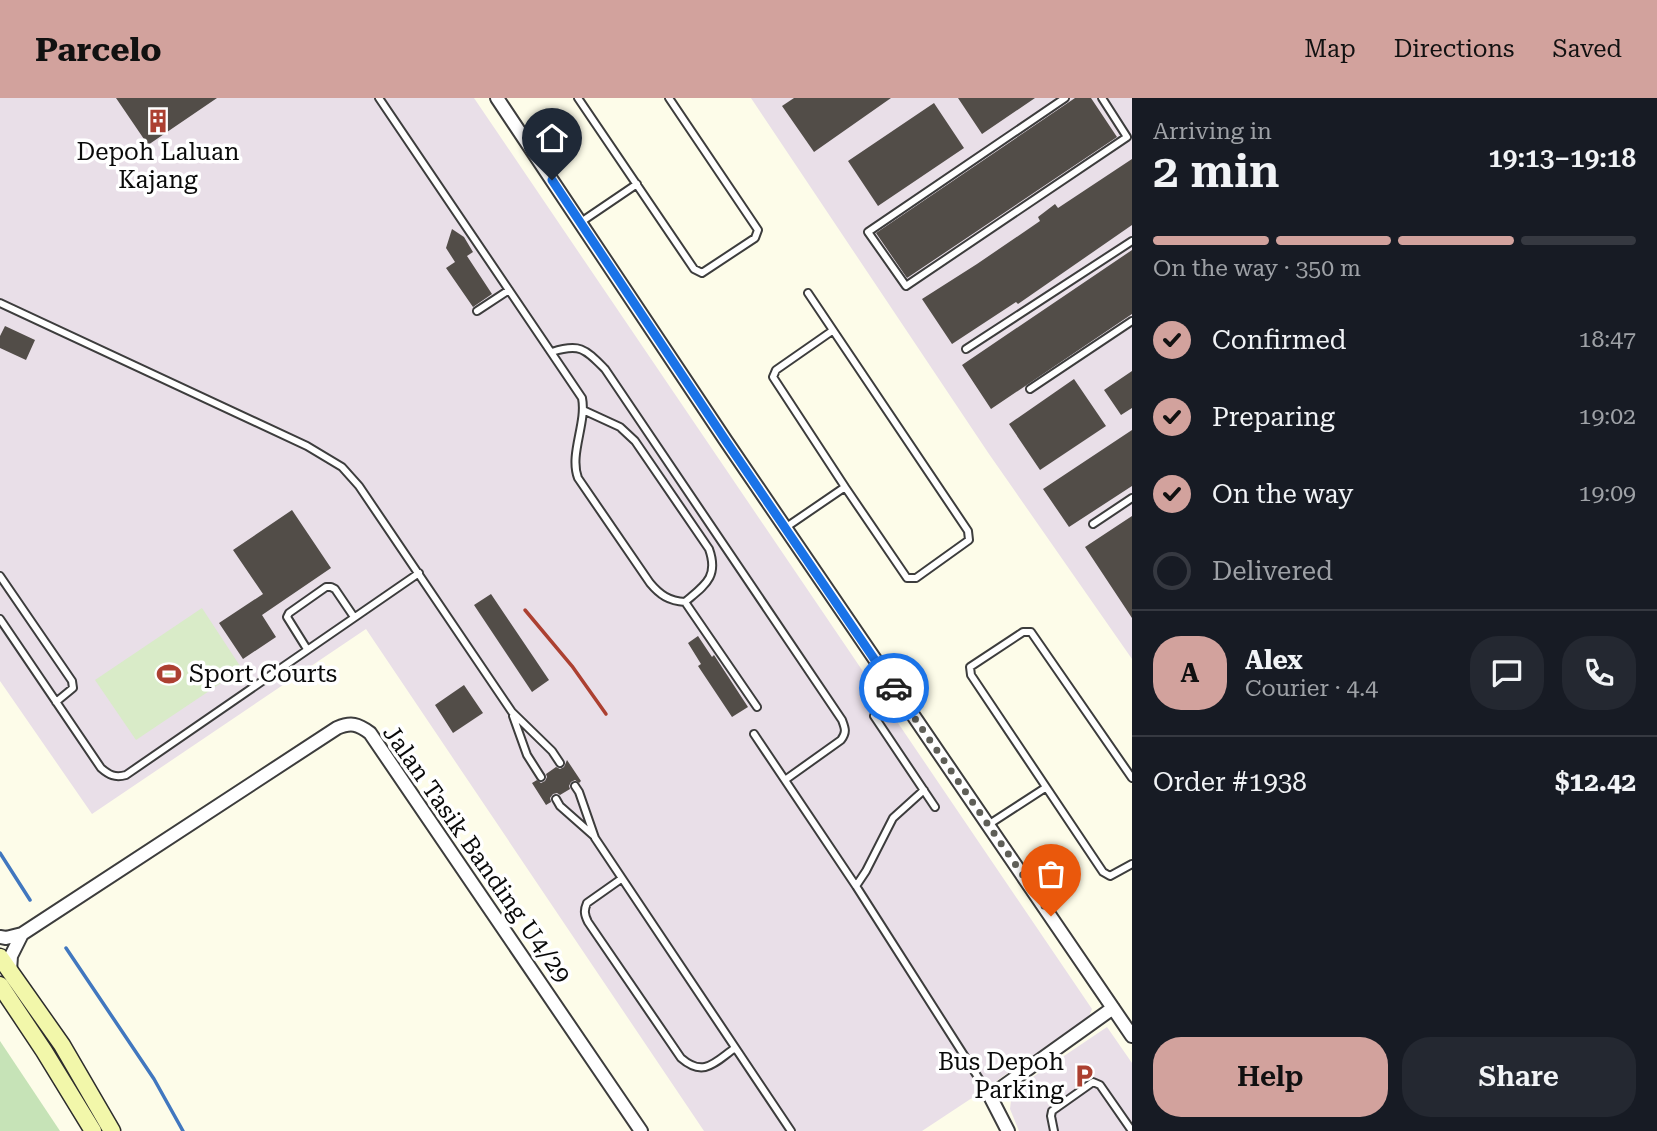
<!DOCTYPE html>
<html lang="en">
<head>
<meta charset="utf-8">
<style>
  :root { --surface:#171b24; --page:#242831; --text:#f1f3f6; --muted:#9ea1a6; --line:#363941; --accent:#d2a29d }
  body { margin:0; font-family:"Roboto Serif",serif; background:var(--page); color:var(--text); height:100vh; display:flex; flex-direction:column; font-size:26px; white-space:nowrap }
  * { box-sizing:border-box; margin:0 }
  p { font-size:23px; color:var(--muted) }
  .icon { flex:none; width:38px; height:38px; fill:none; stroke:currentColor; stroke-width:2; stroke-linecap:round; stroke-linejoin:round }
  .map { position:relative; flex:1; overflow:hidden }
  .drawer { display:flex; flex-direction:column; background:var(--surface); width:525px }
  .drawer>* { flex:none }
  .pin { position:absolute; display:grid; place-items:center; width:60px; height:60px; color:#fff; margin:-72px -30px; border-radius:50% 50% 50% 0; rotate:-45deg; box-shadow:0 0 7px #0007 }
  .pin .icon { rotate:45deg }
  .courier { position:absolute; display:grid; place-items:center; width:70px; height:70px; margin:-35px; border:5px solid #1a73e8; border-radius:50%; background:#fff; color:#222; box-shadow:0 2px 9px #0007 }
  .head em { font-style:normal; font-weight:600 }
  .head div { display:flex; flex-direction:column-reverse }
  .head { display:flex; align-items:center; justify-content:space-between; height:119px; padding:0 21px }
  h1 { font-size:46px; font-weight:600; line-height:52px }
  .bar { display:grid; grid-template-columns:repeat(4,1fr); gap:10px 7px; align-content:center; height:84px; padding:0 21px }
  .bar i { height:9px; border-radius:5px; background:var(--line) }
  .bar .on { background:var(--accent) }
  .bar p { grid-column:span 4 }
  .line { display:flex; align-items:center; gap:18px; padding:0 21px; border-top:2px solid var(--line) }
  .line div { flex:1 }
  .round { display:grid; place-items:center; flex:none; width:74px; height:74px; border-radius:28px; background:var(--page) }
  ol { padding:0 21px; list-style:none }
  li { display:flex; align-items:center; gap:21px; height:77px }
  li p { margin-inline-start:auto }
  li .icon { padding:7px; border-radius:50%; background:var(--accent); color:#111; stroke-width:4 }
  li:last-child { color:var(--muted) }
  li i { width:38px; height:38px; border:4px solid var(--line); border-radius:50% }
  .primary-button { display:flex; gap:14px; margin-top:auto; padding:14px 21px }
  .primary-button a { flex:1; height:80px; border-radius:28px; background:var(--accent); color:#111; font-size:28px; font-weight:600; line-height:80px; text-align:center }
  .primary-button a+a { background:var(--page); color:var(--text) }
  header { display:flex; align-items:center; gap:42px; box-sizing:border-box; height:98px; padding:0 35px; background:var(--accent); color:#111 }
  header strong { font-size:33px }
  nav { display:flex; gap:38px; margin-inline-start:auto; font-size:24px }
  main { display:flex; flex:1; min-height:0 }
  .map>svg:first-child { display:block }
  .industrial { fill:#e9dfe8 }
  .green { fill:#c6e3b7 }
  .pitch { fill:#d9ebc8 }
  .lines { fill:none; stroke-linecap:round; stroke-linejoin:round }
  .stream { stroke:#4177bf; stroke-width:3.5 }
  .building { fill:#524d48 }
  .lane-casing { stroke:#3d3d3d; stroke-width:10 }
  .street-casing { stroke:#3d3d3d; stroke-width:16 }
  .secondary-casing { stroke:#2c2c2c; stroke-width:19 }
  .lane { stroke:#fff; stroke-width:6 }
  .street { stroke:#fff; stroke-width:12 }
  .secondary { stroke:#f2f7aa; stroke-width:16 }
  .rail { stroke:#ac4031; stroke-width:3.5 }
  .done { stroke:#5f5f58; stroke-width:7; stroke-dasharray:0 12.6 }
  .route { stroke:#1a73e8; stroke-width:9 }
  .labels { text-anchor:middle; stroke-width:7; stroke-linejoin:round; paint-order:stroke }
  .poi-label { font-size:24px; fill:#0a0a0a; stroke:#fff }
  .street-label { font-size:24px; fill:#0a0a0a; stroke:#fff }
</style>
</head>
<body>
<header>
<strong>Parcelo</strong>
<nav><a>Map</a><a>Directions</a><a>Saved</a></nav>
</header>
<main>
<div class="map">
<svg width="1132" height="1033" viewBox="0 0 1132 1033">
  <rect width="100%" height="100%" fill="#fdfce9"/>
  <path class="industrial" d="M 0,0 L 474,0 L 1092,911 L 1089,918 L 975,998 L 922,1033 L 704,1033 L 366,531 L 92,716 L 0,583 Z
    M 751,0 L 1132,0 L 1132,561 L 989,356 Z
    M 1107,929 L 1132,965 L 1132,1033 L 1019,1033 L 1010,1011 L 1012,993 Z"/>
  <path class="green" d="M 0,943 L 60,1033 L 0,1033 Z"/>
  <path class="pitch" d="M 202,510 L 242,571 L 136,642 L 95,582 Z"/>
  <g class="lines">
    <path class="stream" d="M 0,755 L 30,802
      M 66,850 L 154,981 L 183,1033"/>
  </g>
  <path class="building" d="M 116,0 L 217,0 L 148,47 Z
    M 794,0 L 891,0 L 814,54 L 782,8 Z
    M 958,0 L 1035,0 L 982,36 Z
    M 1075,0 L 1091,0 L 1117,39 L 907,180 L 876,135 Z
    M 934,5 L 964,50 L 878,108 L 848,63 Z
    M 1132,61 L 1132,127 L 1018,206 L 1016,204 L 952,246 L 922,201 L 977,166 L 1040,123 L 1038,119 L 1055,106 L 1058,110 Z
    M 452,131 L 464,139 L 473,154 L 467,158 L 492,196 L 473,209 L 446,170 L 455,164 L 446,150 Z
    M 1132,152 L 1132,216 L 991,311 L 962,267 Z
    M 5,228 L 35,242 L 26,262 L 0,250 L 0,238 Z
    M 1132,273 L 1132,310 L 1121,317 L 1104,292 Z
    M 1074,281 L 1106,328 L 1040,372 L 1009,326 Z
    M 1132,332 L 1132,388 L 1069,429 L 1043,391 Z
    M 292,412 L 331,470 L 262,517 L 276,539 L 243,561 L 219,525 L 263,496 L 233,452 Z
    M 1132,418 L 1132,520 L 1085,449 Z
    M 491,496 L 549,582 L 532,594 L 474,507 Z
    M 698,538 L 712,559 L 714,557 L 748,609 L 732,619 L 698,568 L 701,566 L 688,545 Z
    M 464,587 L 483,615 L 453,635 L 435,607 Z
    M 567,662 L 581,683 L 579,685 L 575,682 L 571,684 L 569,688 L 570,691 L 560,697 L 557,695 L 553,696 L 550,700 L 551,704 L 546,707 L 532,685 L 537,682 L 541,685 L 545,683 L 547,679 L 546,676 L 556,669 L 560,671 L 564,669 Z"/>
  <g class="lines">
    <g class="lane-casing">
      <path id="lane" d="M 379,0 L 582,300 C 587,325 569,356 578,380 L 650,485 C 660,497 669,503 685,504 C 705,487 719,479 709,451 L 635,343 L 620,329 L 583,312
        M 578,0 L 694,171 L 702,175 L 755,140 L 758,132 L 669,0
        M 1065,0 L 868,134 L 906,188 L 1127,39 L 1102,0
        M 581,124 L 637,86
        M 808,195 L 968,433 L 969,442 L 916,480 L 907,480 L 845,389
        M 0,205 L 307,348 L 342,369 L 359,388 L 512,614 L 552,653 L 560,665
        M 477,213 L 509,192
        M 966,251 L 1132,143
        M 552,254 C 580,245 585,251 605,271 L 842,622 C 845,630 847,634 841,642 L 785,682
        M 1030,291 L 1132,223
        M 1093,426 L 1132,400
        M 785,430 L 845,389 L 773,279 L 776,272 L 832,233
        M 0,478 L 72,583 L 73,590 L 56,604
        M 685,504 L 757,609
        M 0,521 L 101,670 C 109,677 115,680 126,677 L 419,475
        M 307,551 L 287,519 L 289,515 L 326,489 L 331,489 L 335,491 L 354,519
        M 513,618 L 527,657 L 541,679
        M 874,618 L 935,709
        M 754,636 L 856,788 L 990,998
        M 1132,680 L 1031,534 L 1023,534 L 970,569 L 971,577 L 1103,774 L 1110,778 L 1132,766
        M 575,688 L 579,694 L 595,740 L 791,1033
        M 556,701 L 560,708 L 594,738
        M 988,727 L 1045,690
        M 621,781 L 587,805 C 584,812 584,816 588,824 L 681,960 C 704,980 715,964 735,950
        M 856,788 L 866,773 L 893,720 L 924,692
        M 1054,1033 L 1051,1018 L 1052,1013 L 1093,984 L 1100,987 L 1132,1033"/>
    </g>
    <g class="street-casing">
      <path id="street" d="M 497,0 L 726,343 L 1132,938
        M 0,839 L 6,840 L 22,836 L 337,630 C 351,624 358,626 370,635 L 641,1033
        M 10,873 L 11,858 L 22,836
        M 1008,1033 L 990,998 L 1113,910"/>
    </g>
    <g class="secondary-casing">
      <path id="secondary" d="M 0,859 L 62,947 L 112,1033
        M 0,887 L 44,953 L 93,1033"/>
    </g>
    <use href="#lane" class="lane"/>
    <use href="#street" class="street"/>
    <use href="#secondary" class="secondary"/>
    <path class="rail" d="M 525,512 L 572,568 L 606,616"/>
  </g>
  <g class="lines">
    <path class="done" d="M 894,590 L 1051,818"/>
    <path class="route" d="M 552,82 L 726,343 L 894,590"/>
  </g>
  <defs>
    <g id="building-bare" transform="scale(1.89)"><path d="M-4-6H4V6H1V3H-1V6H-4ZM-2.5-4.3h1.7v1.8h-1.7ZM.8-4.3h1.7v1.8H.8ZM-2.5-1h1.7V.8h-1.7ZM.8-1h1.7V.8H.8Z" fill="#ac4031" stroke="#fff" stroke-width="2.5" paint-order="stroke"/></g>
    <g id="stadium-bare" transform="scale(1.89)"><path d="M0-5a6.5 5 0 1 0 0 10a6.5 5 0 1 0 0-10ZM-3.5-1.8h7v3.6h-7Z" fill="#ac4031" stroke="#fff" stroke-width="2.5" paint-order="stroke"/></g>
    <g id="parking-bare" transform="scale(1.89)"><path d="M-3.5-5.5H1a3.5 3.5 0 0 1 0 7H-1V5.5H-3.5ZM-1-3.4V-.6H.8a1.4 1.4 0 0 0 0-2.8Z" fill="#ac4031" stroke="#fff" stroke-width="2.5" paint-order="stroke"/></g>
  </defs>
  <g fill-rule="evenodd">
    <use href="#building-bare" x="158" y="23"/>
    <use href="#stadium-bare" x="169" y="576"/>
    <use href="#parking-bare" x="1084" y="978"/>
  </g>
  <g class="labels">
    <g class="poi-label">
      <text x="158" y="62">Depoh Laluan<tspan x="158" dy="28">Kajang</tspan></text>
      <text x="189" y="584" text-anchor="start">Sport Courts</text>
      <text x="1064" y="972" text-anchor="end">Bus Depoh<tspan x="1064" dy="28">Parking</tspan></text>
    </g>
    <g class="street-label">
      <text transform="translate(477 756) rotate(55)" y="8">Jalan Tasik Banding U4/29</text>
    </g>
  </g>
</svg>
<div class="pin" style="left:1051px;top:818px;background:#ea580c"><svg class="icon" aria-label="bag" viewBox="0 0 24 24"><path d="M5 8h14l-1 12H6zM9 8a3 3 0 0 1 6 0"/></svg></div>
<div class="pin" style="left:552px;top:82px;background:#1f2937"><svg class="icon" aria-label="home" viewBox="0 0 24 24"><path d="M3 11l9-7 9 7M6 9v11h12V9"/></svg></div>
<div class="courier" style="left:894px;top:590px"><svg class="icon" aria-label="car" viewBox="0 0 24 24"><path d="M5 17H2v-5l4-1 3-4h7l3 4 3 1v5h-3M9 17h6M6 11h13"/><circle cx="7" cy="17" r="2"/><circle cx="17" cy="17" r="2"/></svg></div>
</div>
<section class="drawer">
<div class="head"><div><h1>2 min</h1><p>Arriving in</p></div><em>19:13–19:18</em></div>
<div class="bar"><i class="on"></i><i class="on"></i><i class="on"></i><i></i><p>On the way · 350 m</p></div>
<ol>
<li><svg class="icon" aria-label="check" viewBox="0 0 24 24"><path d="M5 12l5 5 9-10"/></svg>Confirmed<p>18:47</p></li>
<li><svg class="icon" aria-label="check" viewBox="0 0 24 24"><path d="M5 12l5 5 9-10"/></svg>Preparing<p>19:02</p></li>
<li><svg class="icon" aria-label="check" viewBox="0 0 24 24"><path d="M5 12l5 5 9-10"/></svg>On the way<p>19:09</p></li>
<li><i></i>Delivered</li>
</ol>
<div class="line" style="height:126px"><b class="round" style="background:var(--accent);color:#111">A</b><div><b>Alex</b><p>Courier · 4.4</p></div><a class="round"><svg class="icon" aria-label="chat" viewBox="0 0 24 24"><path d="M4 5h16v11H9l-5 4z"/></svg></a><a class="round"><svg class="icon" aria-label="phone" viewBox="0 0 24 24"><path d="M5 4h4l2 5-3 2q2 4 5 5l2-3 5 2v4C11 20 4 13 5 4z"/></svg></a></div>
<div class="line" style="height:91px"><div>Order #1938</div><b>$12.42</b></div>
<div class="primary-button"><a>Help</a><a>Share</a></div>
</section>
</main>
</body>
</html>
